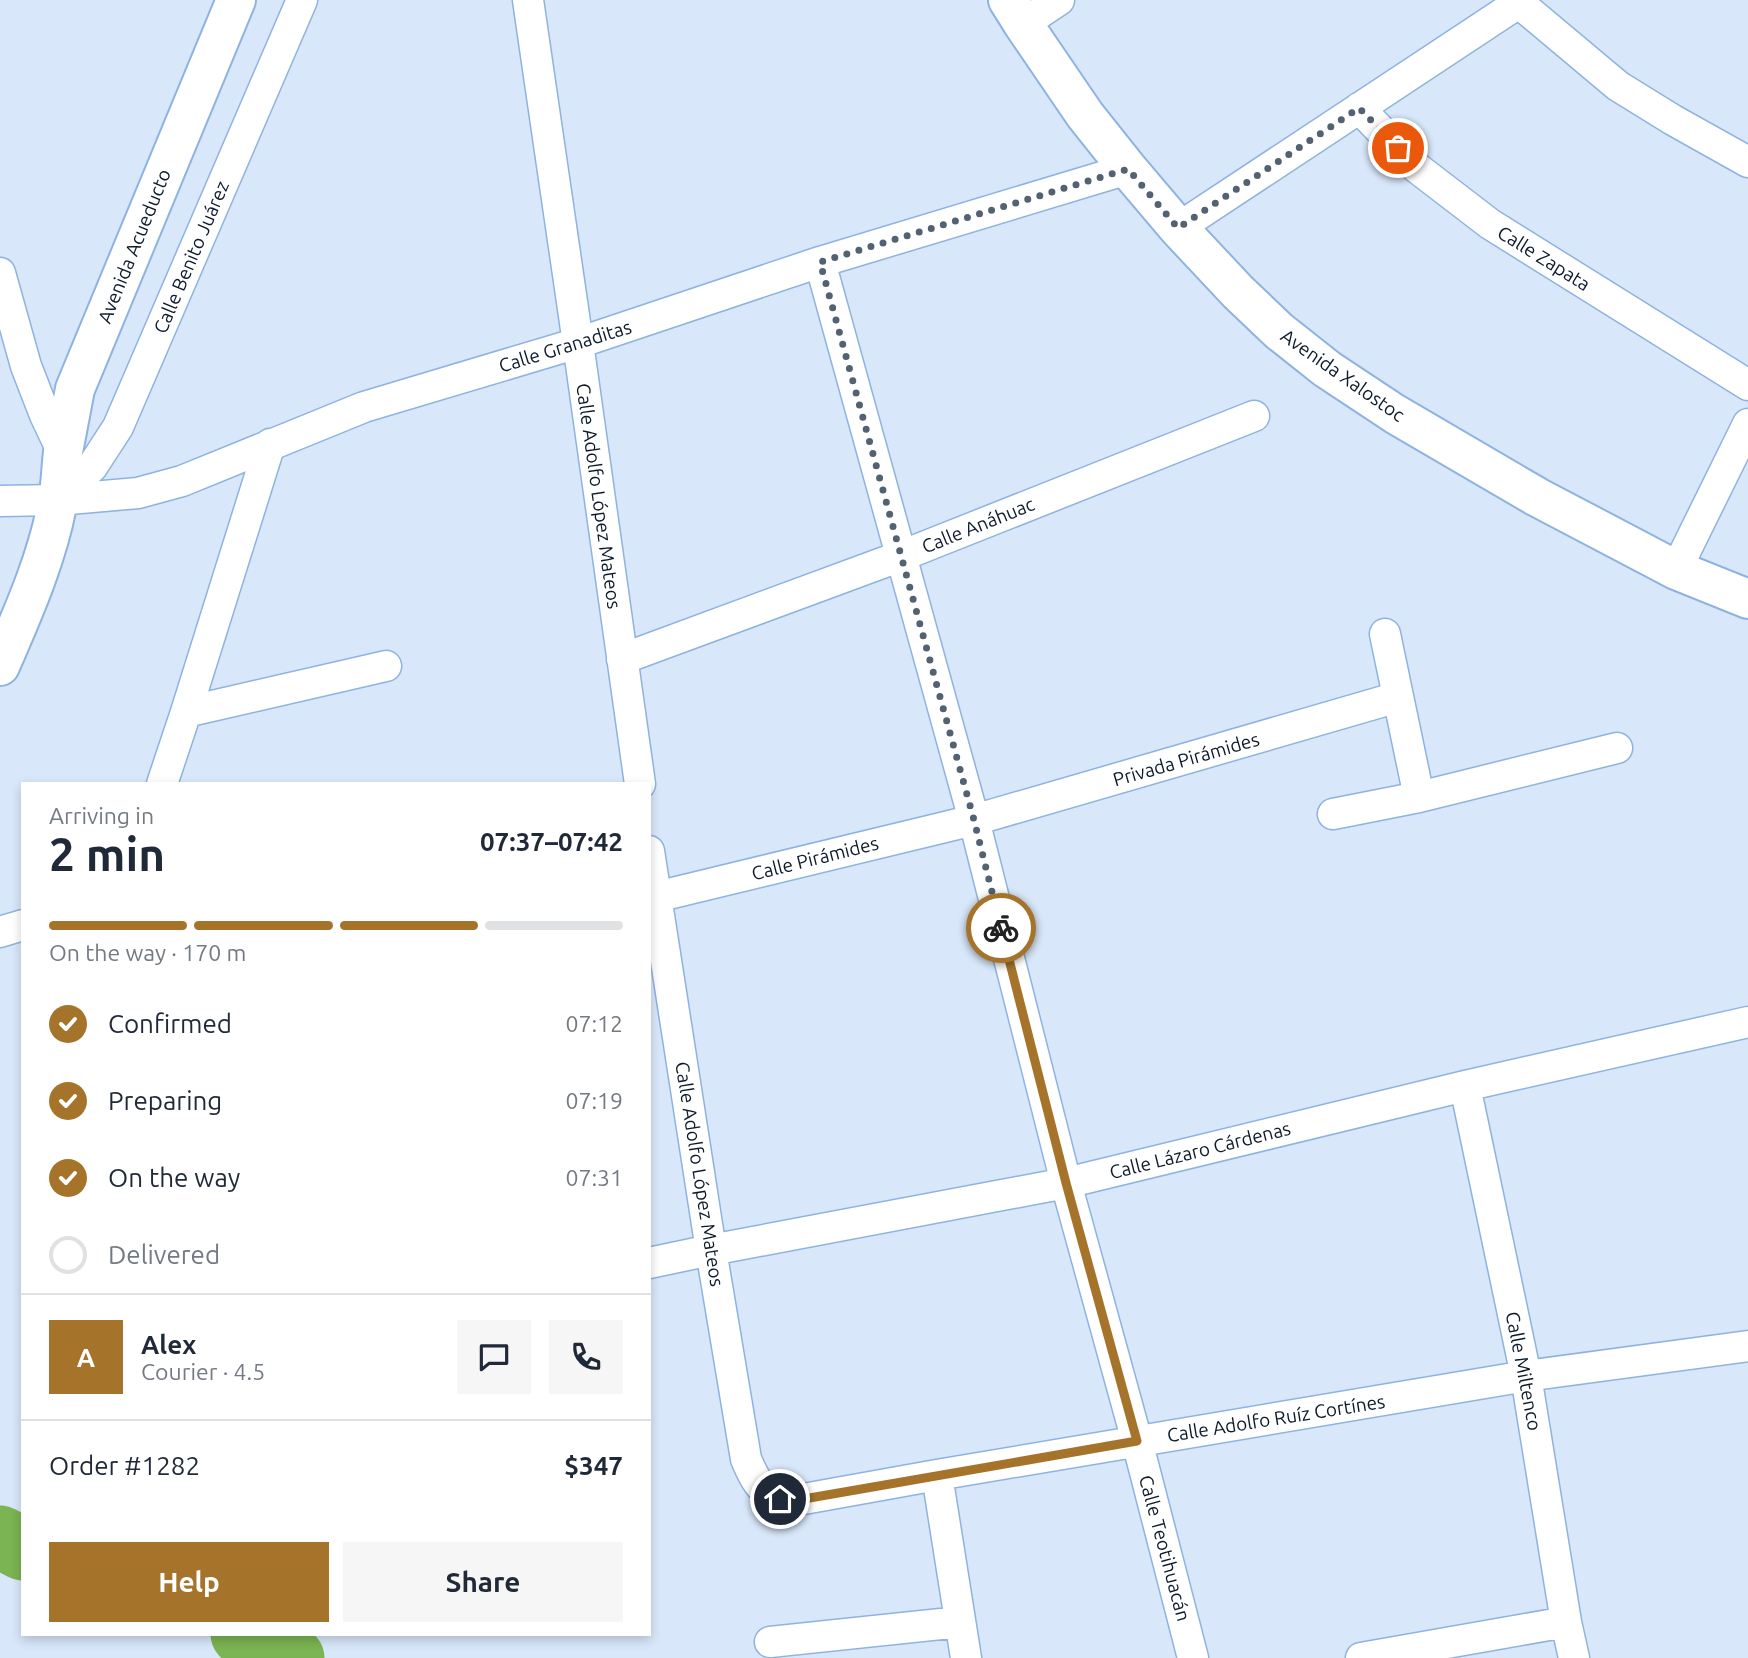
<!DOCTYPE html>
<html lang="en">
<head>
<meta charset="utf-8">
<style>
  :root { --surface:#fff; --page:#f6f6f7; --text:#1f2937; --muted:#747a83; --line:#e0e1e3; --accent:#a5742a }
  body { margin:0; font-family:Ubuntu,sans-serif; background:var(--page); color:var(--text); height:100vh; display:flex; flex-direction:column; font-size:26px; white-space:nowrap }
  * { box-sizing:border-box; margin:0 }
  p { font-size:23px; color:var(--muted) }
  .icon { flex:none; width:38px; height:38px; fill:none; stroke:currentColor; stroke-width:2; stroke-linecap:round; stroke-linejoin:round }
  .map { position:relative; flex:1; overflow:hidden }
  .details { position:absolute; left:21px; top:782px; width:630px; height:854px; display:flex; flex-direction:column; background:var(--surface); border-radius:0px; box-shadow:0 4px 10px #0003 }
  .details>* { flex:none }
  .pin { position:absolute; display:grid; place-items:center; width:60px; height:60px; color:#fff; margin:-30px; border:4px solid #fff; border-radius:50%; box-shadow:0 2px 7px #0007 }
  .courier { position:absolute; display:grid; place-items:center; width:70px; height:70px; margin:-35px; border:5px solid #a5742a; border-radius:50%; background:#fff; color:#222; box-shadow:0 2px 9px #0007 }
  .overview em { font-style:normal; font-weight:700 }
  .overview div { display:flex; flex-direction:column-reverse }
  .overview { display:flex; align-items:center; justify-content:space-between; height:119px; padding:0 28px }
  h1 { font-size:46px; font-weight:700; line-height:52px }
  .bar { display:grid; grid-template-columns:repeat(4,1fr); gap:10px 7px; align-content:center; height:84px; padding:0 28px }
  .bar i { height:9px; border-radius:5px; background:var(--line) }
  .bar .on { background:var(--accent) }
  .bar p { grid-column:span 4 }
  .line { display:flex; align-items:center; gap:18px; padding:0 28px; border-top:2px solid var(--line) }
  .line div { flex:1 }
  .round { display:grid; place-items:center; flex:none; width:74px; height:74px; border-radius:0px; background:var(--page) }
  ol { padding:0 28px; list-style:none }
  li { display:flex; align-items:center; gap:21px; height:77px }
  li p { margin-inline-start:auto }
  li .icon { padding:7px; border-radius:50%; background:var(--accent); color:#fff; stroke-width:4 }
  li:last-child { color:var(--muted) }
  li i { width:38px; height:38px; border:4px solid var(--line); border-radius:50% }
  .cta { display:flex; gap:14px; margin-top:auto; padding:14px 28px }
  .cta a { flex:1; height:80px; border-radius:0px; background:var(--accent); color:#fff; font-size:28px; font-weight:700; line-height:80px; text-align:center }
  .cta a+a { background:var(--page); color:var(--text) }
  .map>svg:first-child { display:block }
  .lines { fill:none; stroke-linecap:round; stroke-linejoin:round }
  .river { stroke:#7bb452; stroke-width:63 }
  .street-casing { stroke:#8eb3e0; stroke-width:33 }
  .secondary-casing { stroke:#8eb3e0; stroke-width:42 }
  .street { stroke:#fff; stroke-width:30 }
  .secondary { stroke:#fff; stroke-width:38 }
  .done { stroke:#536273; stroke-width:7; stroke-dasharray:0 12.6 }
  .route { stroke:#a5742a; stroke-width:9 }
  .labels { text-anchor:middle; stroke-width:7; stroke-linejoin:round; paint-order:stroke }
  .street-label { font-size:19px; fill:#0c1a2a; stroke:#fff }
</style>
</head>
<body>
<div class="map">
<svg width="1748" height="1658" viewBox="0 0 1748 1658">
  <rect width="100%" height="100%" fill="#d8e7fa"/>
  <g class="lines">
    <path class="river" d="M 0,1537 L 23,1549
      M 242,1634 L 293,1658"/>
    <g class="street-casing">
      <path id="street" d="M 528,0 L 578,343 L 640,784
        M 1519,3 L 1618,86 L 1673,120 L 1748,162
        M 1023,24 L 1059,0
        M 1359,108 L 1417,168 L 1490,224 L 1748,385
        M 1178,228 L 1523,0
        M 820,262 L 974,820 L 1066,1183 L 1137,1441 L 1193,1658
        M 0,273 L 26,366 L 45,415 L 63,453
        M 58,500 L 92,467 L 118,427 L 302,0
        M 0,501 L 58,500 L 138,493 L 182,481 L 364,407 L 578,343 L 820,262 L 1128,169
        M 1676,570 L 1748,424
        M 1385,634 L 1419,797
        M 622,659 L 901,556 L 1254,416
        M 186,712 L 386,666
        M 162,784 L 186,712 L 270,444
        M 1333,814 L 1419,797 L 1617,748
        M 649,851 L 711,1250 L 746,1459 C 753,1476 761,1493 780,1499 C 785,1500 793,1499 798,1500 L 937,1475 L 1526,1376 L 1748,1346
        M 656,897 L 974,820 L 1398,697
        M 0,932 L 23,925
        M 1465,1086 L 1526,1376 L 1566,1622 L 1574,1658
        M 649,1263 L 711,1250 L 1066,1183 L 1465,1086 L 1748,1022
        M 937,1475 L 966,1658
        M 770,1642 L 960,1622
        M 1361,1658 L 1566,1622"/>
    </g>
    <g class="secondary-casing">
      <path id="secondary" d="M 1008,0 L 1023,24 L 1085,115 L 1128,169 L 1178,228 L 1238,292 L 1279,331 L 1327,369 L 1395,414 L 1537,497 L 1676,570 L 1748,599
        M 0,666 C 23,613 48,557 58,500 C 61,484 61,468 63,452 C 67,431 71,410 75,389 L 236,0"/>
    </g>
    <use href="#street" class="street"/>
    <use href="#secondary" class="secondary"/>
  </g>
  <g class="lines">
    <path class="done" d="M 1001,928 L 974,820 L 820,262 L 1128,169 L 1178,228 L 1359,108 L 1398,148"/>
    <path class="route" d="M 780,1499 L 798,1500 L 1137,1441 L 1066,1183 L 1001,928"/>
  </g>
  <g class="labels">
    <g class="street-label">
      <text transform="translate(134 246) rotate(-68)" y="7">Avenida Acueducto</text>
      <text transform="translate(191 257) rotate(-67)" y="7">Calle Benito Juárez</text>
      <text transform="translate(1544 258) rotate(32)" y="7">Calle Zapata</text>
      <text transform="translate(565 346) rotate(-17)" y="7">Calle Granaditas</text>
      <text transform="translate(1343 375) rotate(35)" y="7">Avenida Xalostoc</text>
      <text transform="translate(599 496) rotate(82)" y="7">Calle Adolfo López Mateos</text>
      <text transform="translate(978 525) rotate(-22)" y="7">Calle Anáhuac</text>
      <text transform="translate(1186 759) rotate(-16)" y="7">Privada Pirámides</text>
      <text transform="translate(815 858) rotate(-14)" y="7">Calle Pirámides</text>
      <text transform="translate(1200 1150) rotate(-14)" y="7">Calle Lázaro Cárdenas</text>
      <text transform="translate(700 1174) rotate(81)" y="7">Calle Adolfo López Mateos</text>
      <text transform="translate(1524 1371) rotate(79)" y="7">Calle Miltenco</text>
      <text transform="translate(1276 1418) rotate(-9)" y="7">Calle Adolfo Ruíz Cortínes</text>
      <text transform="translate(1165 1548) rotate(75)" y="7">Calle Teotihuacán</text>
    </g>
  </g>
</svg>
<div class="pin" style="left:1398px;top:148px;background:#ea580c"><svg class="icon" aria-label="bag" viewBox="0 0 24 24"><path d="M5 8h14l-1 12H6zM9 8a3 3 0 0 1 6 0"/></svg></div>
<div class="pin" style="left:780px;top:1499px;background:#1f2937"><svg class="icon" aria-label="home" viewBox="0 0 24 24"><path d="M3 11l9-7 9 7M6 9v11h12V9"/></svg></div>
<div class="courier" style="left:1001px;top:928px"><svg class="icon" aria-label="bike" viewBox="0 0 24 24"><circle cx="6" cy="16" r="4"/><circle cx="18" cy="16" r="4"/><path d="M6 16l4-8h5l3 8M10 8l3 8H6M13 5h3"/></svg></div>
<section class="details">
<div class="overview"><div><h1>2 min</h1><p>Arriving in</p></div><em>07:37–07:42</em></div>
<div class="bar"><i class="on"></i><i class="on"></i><i class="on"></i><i></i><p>On the way · 170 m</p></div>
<ol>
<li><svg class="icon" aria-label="check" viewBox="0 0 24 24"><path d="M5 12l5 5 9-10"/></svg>Confirmed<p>07:12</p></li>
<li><svg class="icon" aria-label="check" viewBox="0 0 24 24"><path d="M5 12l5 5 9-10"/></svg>Preparing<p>07:19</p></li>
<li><svg class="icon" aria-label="check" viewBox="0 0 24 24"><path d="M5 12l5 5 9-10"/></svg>On the way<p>07:31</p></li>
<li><i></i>Delivered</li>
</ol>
<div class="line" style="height:126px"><b class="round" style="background:var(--accent);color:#fff">A</b><div><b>Alex</b><p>Courier · 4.5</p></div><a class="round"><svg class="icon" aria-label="chat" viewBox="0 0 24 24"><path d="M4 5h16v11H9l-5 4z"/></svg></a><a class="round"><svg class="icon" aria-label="phone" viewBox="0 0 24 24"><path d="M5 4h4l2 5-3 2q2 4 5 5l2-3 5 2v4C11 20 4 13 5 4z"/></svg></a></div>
<div class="line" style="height:91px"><div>Order #1282</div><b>$347</b></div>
<div class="cta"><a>Help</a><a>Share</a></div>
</section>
</div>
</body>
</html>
